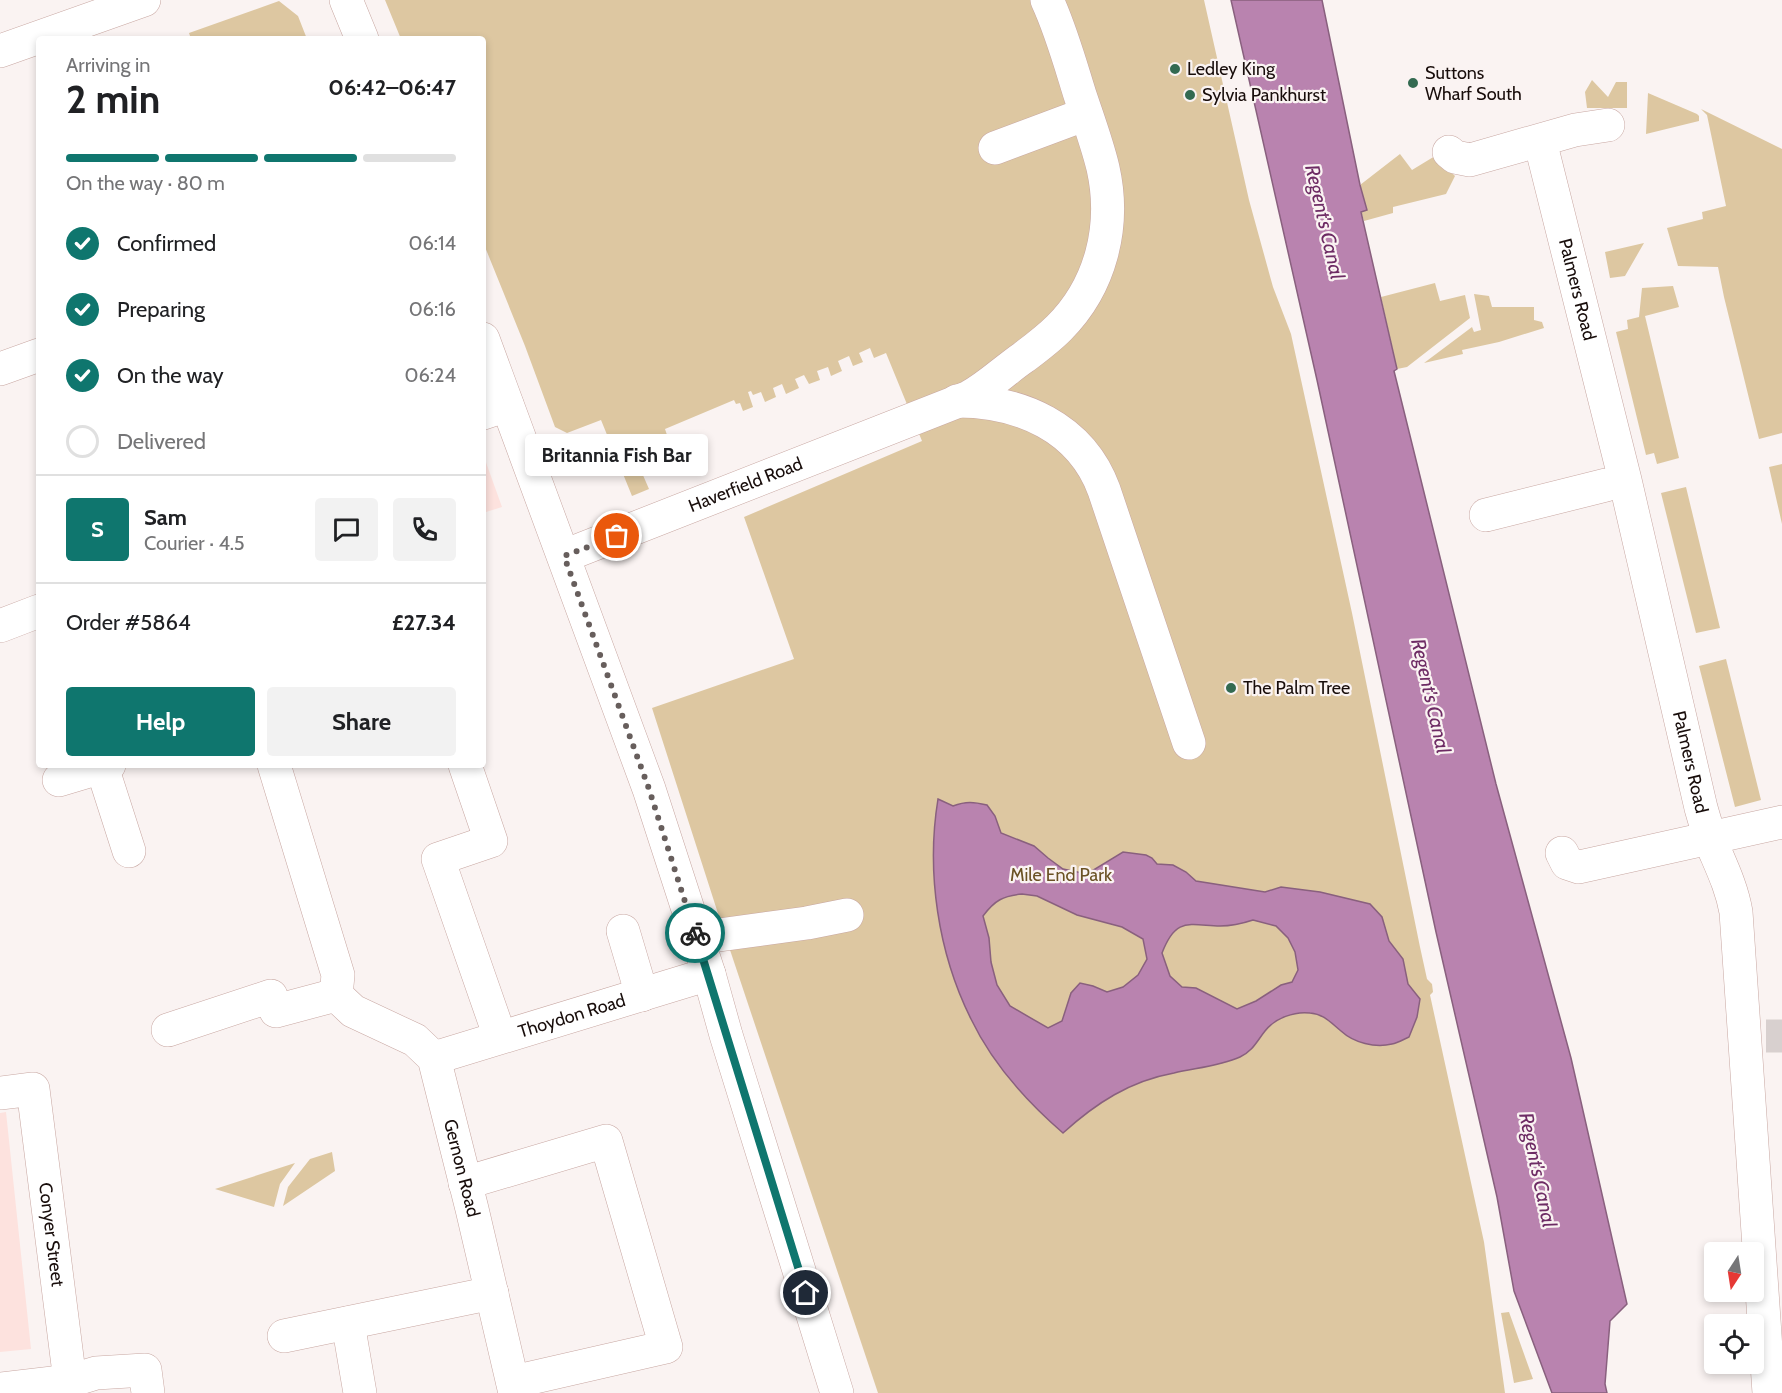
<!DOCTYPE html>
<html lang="en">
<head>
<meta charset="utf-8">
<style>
  :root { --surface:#fff; --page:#f2f2f2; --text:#202124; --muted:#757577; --line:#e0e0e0; --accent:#0f766e }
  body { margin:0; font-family:Cabin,sans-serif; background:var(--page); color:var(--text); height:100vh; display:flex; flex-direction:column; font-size:22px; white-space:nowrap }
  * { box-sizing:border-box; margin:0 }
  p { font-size:20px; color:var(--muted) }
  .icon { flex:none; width:33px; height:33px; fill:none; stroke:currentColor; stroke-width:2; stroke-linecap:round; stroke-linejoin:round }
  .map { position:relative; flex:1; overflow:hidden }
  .details { position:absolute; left:36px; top:36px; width:450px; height:732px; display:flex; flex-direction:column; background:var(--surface); border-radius:6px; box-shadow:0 3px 9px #0003 }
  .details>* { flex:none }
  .needle { width:39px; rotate:192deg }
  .fabs { position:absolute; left:1704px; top:1242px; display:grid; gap:12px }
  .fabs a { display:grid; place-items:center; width:60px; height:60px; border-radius:6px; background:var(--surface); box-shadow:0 3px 9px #0003; font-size:30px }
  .pin { position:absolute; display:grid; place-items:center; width:51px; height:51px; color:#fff; margin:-26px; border:3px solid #fff; border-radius:50%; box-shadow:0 2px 6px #0007 }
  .courier { position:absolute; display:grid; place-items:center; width:60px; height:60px; margin:-30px; border:4px solid #0f766e; border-radius:50%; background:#fff; color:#222; box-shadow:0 2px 8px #0007 }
  .bubble { position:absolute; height:42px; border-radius:6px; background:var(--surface); box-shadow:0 3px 9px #0003; font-size:20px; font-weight:700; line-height:42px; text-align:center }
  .overview em { font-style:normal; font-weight:700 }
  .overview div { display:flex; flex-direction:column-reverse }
  .overview { display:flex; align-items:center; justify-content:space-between; height:102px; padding:0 30px }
  h1 { font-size:39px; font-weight:700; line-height:45px }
  .bar { display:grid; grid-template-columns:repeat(4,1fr); gap:9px 6px; align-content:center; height:72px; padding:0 30px }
  .bar i { height:8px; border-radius:4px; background:var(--line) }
  .bar .selected { background:var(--accent) }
  .bar p { grid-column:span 4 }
  .line { display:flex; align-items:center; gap:15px; padding:0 30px; border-top:2px solid var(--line) }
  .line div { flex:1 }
  .round { display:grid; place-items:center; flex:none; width:63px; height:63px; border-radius:6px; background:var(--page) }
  ol { padding:0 30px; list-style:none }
  li { display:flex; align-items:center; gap:18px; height:66px }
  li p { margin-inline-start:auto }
  li .icon { padding:6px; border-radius:50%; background:var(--accent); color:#fff; stroke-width:4 }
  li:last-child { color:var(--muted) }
  li i { width:33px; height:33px; border:3px solid var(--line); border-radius:50% }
  .cta { display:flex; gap:12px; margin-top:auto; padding:12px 30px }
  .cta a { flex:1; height:69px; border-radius:6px; background:var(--accent); color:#fff; font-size:24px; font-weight:700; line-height:69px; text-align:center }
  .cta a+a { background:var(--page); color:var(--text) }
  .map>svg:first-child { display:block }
  .built { fill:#fde2de }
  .green { fill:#ddc7a1 }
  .water { fill:#b983af; stroke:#89607e; stroke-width:1.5; fill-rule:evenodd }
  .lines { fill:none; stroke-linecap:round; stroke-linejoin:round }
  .minor-tunnel { stroke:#d8d0cf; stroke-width:33; stroke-dasharray:33 16; stroke-linecap:butt }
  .minor-casing { stroke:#c8a7a2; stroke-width:34 }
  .major-casing { stroke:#c8a7a2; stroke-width:34 }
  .minor { stroke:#fff; stroke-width:33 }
  .major { stroke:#fff; stroke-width:33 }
  .done { stroke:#675e5c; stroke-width:6; stroke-dasharray:0 10.8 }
  .route { stroke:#0f766e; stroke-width:8 }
  .poi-dot { fill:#336a51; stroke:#faf3f2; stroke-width:2 }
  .labels { text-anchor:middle; stroke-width:4.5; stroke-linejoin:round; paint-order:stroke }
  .poi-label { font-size:18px; fill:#180d0b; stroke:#faf3f2; text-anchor:start }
  .street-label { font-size:18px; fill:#180d0b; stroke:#faf3f2 }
  .park-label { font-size:18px; fill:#6a5123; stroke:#faf3f2 }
  .water-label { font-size:20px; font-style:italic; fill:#6d2b64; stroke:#faf3f2 }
</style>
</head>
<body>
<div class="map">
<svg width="1782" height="1393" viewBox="0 0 1782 1393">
  <rect width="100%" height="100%" fill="#faf3f2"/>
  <path class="built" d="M 483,454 L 502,507 L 483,513 Z
    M 6,1112 L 31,1349 L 0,1352 L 0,1113 Z"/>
  <path class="green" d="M 385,0 L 1204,0 L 1249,200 L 1273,287 L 1291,334 L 1352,613 L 1420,947 L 1427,979 L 1432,984 L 1433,992 L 1430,995 L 1484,1242 L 1505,1393 L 878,1393 L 723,929 L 652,708 L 794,659 L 744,517 L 922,441 L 886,353 L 874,358 L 870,348 L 859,353 L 863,362 L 853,366 L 849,356 L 838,361 L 842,371 L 831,376 L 828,367 L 817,371 L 820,380 L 809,384 L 804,375 L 795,379 L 799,388 L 786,394 L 782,384 L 773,388 L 776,397 L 765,402 L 761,392 L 753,395 L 751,391 L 748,392 L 753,407 L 743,411 L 740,403 L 736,404 L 734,400 L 665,429 L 669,441 L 647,450 L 651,461 L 639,466 L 649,489 L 632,496 L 601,420 L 567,433 L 555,427 L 525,346 L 483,242 L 483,39 L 401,39 Z
    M 279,1 L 298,16 L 307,39 L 191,39 L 189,33 Z
    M 1592,80 L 1608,97 L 1616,82 L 1627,82 L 1627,108 L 1587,108 L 1585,92 Z
    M 1648,93 L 1697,114 L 1699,116 L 1699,121 L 1646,134 Z
    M 1701,109 L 1782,149 L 1782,433 L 1759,439 L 1724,297 L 1718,267 L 1678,266 L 1667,228 L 1703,219 L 1702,212 L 1726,206 L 1707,115 Z
    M 1400,154 L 1412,170 L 1435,156 L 1455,176 L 1446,194 L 1393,207 L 1393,213 L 1364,221 L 1361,211 L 1366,210 L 1360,185 Z
    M 1644,243 L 1625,276 L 1610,278 L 1605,252 Z
    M 1435,283 L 1440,301 L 1465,295 L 1470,318 L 1407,367 L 1397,369 L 1381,297 Z
    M 1673,286 L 1679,307 L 1645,316 L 1679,458 L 1657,464 L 1654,453 L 1646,455 L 1616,332 L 1628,329 L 1627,320 L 1639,317 L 1642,288 Z
    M 1474,294 L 1489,296 L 1492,307 L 1534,307 L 1534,320 L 1542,322 L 1544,328 L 1499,342 L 1462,350 L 1463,354 L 1424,363 L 1472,327 L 1474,332 L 1481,330 Z
    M 1782,464 L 1782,524 L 1769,467 Z
    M 1686,487 L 1720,628 L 1696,633 L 1661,493 Z
    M 1726,659 L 1761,800 L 1735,807 L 1699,666 Z
    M 332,1152 L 335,1171 L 283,1206 L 288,1187 L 310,1159 Z
    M 295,1163 L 280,1184 L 274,1207 L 215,1189 Z
    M 1509,1312 L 1533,1379 L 1514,1383 L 1501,1313 Z"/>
  <path class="water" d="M 1231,0 L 1322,0 L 1360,185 L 1367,210 L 1361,212 L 1397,369 L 1394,371 L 1396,379 L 1496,784 L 1571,1058 L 1627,1304 L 1610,1321 L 1605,1384 L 1607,1393 L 1552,1393 L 1514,1291 L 1497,1197 L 1436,932 L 1317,380 Z
    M 938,799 L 953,806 C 966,801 974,802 987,805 L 995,816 L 1001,833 L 1034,846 L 1048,858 L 1063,869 L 1087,874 L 1123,852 L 1146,855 L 1152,858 L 1157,864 L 1173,865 L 1186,872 L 1196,881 L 1265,892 L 1281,887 L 1320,892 L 1370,904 L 1382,917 L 1389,941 L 1403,959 L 1408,984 L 1420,999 L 1417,1017 L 1409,1037 C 1404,1039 1398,1043 1392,1044 C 1375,1048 1354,1043 1341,1031 C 1331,1023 1324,1014 1310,1013 C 1295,1011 1275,1018 1265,1031 C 1257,1041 1253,1051 1240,1057 C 1220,1066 1195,1068 1174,1073 C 1130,1081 1096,1103 1063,1133 C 1026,1101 992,1063 971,1019 C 938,953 926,872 938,799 ZM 1022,894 L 1037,896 L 1077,915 L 1122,927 L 1143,939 L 1147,959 L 1138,975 L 1123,987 L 1107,992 L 1093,986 L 1080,983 L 1071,993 L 1062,1021 L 1048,1028 L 1010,1006 L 997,985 L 991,962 L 989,938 L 983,916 C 995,900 1003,896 1022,894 ZM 1253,920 L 1276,926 L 1288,938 L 1295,952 L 1298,970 L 1292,982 L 1281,985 L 1256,1001 L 1237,1009 L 1196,988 L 1182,987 L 1170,976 L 1162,953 C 1176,917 1188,925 1220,926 C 1232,926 1241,924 1253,920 Z"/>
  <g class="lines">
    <path class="minor-tunnel" d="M 1766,1036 L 1782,1036"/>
    <g class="minor-casing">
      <g id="minor">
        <path d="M 0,51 L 144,0"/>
        <path id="s1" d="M 1540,141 L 1625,480 L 1701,808 C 1705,822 1709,836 1714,849 C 1723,870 1732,889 1736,912 C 1746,1073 1759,1233 1769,1393"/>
        <path d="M 995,148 L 1086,114"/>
        <path d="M 1449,152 L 1455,157 L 1470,160 L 1575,130 L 1608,125"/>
        <path d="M 0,369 L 39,355"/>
        <path d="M 957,401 C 1020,401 1081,427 1104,490 L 1189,743"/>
        <path d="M 483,413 L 507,405"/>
        <path d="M 1486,515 L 1606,485"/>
        <path id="s2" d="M 564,556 L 969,397 C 989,386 1005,370 1024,357 C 1036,348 1048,339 1059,328 C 1101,286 1116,226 1103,168 C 1097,143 1088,119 1080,95 C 1070,63 1061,30 1047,0"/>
        <path d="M 0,626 L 39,611"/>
        <path id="s3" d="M 274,765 L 338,975 L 336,995 L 353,1011 L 415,1040 L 434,1058 L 472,1209 L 515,1393"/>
        <path d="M 465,765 L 491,841 L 438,859 L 500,1037"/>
        <path d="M 102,767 L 129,851"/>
        <path d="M 59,780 L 109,765"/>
        <path d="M 1562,853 L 1567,863 L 1579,867 L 1782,822"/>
        <path d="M 623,931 L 642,995"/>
        <path d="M 697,938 L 807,923 L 847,915"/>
        <path d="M 168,1030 L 271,996 L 276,1011 L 336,995"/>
        <path id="s4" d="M 434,1058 L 709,974"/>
        <path id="s5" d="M 0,1093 L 33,1089 L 70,1381"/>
        <path d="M 465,1183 L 606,1141 L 666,1347 L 513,1382"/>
        <path d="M 348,1323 L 360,1393"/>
        <path d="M 284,1336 L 492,1293"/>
        <path d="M 0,1389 L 70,1381 L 96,1373 L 145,1370 L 148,1393"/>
      </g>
    </g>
    <g class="major-casing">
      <path id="major" d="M 346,0 L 362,39
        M 483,339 L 649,789 L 709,974 L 726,1035 L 837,1393"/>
    </g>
    <use href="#minor" class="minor"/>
    <use href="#major" class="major"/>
  </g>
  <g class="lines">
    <path class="done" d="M 617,536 L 564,556 L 649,789 L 695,933"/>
    <path class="route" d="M 695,933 L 806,1293"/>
  </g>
  <g class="poi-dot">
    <circle cx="1175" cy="69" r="6"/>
    <circle cx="1413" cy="83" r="6"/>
    <circle cx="1190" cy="95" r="6"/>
    <circle cx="1231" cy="688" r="6"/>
  </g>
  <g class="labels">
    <g class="poi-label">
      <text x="1187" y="75">Ledley King</text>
      <text x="1425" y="79">Suttons<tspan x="1425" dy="21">Wharf South</tspan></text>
      <text x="1202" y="101">Sylvia Pankhurst</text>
      <text x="1243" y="694">The Palm Tree</text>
    </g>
    <g class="street-label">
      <text dy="6" stroke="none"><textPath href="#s1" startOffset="153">Palmers Road</textPath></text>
      <text dy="6" stroke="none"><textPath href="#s2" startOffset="195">Haverfield Road</textPath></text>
      <text dy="6" stroke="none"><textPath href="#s1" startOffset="639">Palmers Road</textPath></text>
      <text dy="6" stroke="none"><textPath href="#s4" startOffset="144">Thoydon Road</textPath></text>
      <text dy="6" stroke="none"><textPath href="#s3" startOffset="471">Gernon Road</textPath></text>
      <text dy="6" stroke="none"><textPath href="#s5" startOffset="180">Conyer Street</textPath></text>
    </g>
    <g class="park-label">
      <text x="1061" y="881">Mile End Park</text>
    </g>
    <g class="water-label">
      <text transform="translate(1325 222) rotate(77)" y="7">Regent's Canal</text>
      <text transform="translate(1431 696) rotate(77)" y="7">Regent's Canal</text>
      <text transform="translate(1538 1170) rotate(78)" y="7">Regent's Canal</text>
    </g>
  </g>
</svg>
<div class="fabs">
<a><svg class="needle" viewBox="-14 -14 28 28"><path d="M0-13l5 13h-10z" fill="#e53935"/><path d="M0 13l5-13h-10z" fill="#757577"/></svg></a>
<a><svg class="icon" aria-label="locate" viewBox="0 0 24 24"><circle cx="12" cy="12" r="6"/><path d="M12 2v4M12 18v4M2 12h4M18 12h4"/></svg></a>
</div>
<div class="pin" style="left:617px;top:536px;background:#ea580c"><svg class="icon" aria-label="bag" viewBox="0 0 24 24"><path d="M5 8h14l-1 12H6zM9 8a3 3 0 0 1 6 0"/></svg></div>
<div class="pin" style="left:806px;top:1293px;background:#1f2937"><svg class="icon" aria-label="home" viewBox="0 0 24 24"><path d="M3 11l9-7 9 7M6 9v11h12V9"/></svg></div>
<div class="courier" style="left:695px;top:933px"><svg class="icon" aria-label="bike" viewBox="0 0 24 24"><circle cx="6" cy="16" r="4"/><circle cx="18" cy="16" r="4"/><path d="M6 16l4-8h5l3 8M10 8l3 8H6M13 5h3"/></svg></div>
<div class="bubble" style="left:525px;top:434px;width:183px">Britannia Fish Bar</div>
<section class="details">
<div class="overview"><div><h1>2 min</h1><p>Arriving in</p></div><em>06:42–06:47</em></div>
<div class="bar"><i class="selected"></i><i class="selected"></i><i class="selected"></i><i></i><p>On the way · 80 m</p></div>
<ol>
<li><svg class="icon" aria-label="check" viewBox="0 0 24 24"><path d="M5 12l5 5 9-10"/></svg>Confirmed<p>06:14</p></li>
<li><svg class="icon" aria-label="check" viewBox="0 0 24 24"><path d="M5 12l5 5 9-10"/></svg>Preparing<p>06:16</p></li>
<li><svg class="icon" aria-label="check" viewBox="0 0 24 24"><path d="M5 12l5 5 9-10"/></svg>On the way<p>06:24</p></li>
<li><i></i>Delivered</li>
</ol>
<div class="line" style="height:108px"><b class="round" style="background:var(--accent);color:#fff">S</b><div><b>Sam</b><p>Courier · 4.5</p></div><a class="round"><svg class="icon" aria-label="chat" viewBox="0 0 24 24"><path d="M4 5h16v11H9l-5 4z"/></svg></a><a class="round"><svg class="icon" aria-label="phone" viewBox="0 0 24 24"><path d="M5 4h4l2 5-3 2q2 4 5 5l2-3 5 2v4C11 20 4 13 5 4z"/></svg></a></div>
<div class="line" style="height:78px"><div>Order #5864</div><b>£27.34</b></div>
<div class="cta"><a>Help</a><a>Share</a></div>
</section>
</div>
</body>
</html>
